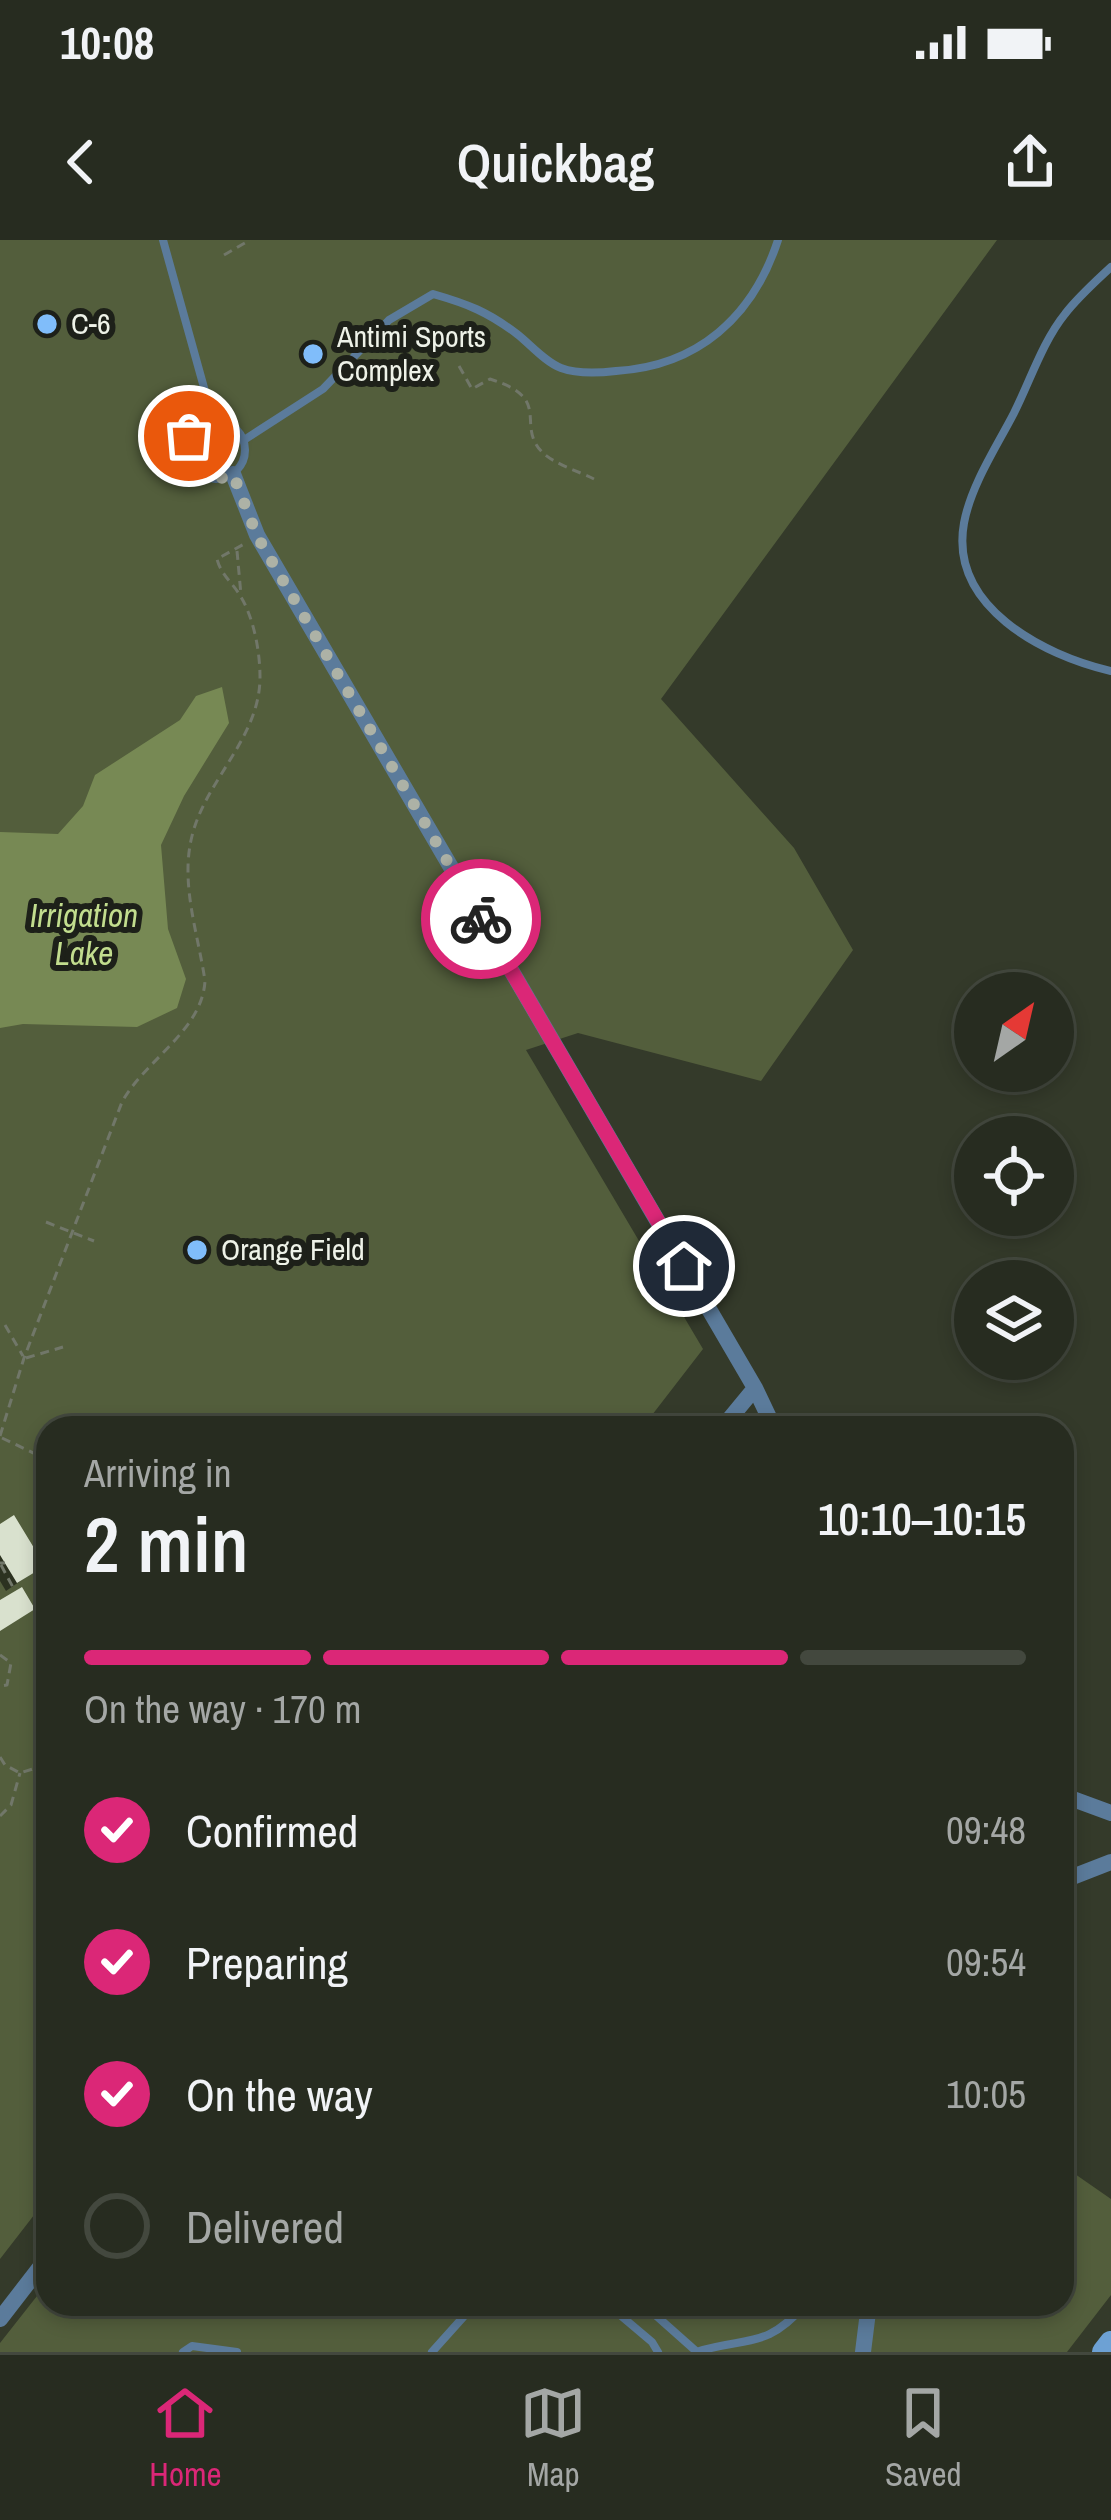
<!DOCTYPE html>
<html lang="en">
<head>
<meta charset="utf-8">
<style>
  :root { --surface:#272c20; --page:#2f3429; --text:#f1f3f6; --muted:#a4a7a5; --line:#43483e; --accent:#db2777 }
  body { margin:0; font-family:"Archivo Narrow",sans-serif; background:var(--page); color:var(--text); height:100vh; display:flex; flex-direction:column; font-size:45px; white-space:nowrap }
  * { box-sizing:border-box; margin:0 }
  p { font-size:39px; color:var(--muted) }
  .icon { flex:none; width:66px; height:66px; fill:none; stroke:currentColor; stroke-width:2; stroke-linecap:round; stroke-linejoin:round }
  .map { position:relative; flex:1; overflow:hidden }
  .panel { position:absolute; left:36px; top:1176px; width:1038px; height:900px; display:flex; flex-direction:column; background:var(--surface); border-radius:36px; box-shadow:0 6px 18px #0003,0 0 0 3px var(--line) }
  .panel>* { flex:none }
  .needle { width:78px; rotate:34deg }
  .tools { position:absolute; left:954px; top:732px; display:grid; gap:24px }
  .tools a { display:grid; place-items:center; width:120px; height:120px; border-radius:50%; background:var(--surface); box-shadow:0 6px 18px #0003,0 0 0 3px var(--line); font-size:60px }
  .pin { position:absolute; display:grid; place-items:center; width:102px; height:102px; color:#fff; margin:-51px; border:6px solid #fff; border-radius:50%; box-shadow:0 3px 12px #0007 }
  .courier { position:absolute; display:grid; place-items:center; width:120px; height:120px; margin:-60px; border:9px solid #db2777; border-radius:50%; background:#fff; color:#222; box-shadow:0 3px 15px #0007 }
  .head em { font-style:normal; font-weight:600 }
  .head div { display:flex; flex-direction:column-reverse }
  .head { display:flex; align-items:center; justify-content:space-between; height:204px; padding:0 48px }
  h1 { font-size:78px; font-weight:600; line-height:90px }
  .bar { display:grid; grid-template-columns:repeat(4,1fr); gap:18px 12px; align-content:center; height:144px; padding:0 48px }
  .bar i { height:15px; border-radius:9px; background:var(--line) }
  .bar .current { background:var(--accent) }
  .bar p { grid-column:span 4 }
  ol { padding:0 48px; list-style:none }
  li { display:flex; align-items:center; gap:36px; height:132px }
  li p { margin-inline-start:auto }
  li .icon { padding:12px; border-radius:50%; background:var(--accent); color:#fff; stroke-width:4 }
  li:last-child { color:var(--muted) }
  li i { width:66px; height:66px; border:6px solid var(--line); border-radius:50% }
  .status { display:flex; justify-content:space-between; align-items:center; height:84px; padding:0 60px; background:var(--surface); direction:ltr }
  .status svg { height:33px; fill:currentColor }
  header { display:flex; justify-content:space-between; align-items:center; height:156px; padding:0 48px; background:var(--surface); font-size:54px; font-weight:600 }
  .menu { display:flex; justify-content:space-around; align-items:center; height:168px; border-top:3px solid var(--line); background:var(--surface); font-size:33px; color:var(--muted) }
  .menu a { display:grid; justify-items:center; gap:6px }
  .menu .current { color:var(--accent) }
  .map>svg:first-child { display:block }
  .green { fill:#535e3c }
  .water { fill:#778954 }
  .shadow { fill:#0007 }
  .building { fill:#d9e1ce }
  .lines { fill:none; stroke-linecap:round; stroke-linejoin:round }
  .path { stroke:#717769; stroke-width:3; stroke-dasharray:9 6; stroke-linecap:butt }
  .lane { stroke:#5b7b9b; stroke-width:8 }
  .street { stroke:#5b7b9b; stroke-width:16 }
  .secondary { stroke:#6da1d4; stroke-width:24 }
  .done { stroke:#adb2a6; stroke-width:12; stroke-dasharray:0 21.6 }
  .route { stroke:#db2777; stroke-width:15 }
  .poi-dot { fill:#80bdfa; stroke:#1d2019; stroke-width:4.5 }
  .labels { text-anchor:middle; stroke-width:12; stroke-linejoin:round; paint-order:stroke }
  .poi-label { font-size:30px; fill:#eef2e8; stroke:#1d2019; text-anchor:start }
  .water-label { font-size:33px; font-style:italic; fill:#c2dd8e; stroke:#1d2019 }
</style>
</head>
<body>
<div class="status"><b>10:08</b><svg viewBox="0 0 49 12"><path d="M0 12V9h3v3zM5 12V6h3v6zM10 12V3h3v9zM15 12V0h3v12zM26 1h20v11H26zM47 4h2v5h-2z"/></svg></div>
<header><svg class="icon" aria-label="back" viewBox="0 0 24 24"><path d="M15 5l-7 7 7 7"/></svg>Quickbag<svg class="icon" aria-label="share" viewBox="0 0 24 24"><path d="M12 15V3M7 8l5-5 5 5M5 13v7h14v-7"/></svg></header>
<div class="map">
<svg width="1111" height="2112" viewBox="0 0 1111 2112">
  <rect width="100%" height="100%" fill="#343a2a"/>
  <path class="green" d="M 0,0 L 997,0 L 661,459 L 794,608 L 853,710 L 761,841 L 578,793 L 526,810 L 703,1109 L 642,1188 L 48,1188 L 48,1957 L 0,2019 Z
    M 1062,1925 L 1111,1959 L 1111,2055 L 1067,2112 L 0,2112 L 0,2103 L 48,2042 L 48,2064 L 1062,2064 Z"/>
  <path class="water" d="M 222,447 L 229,483 L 184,556 L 161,605 L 168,689 L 186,739 L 177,768 L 137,787 L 23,784 L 0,788 L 0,592 L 58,594 L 83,566 L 95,535 L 180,480 L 196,456 Z"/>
  <path class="shadow" d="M 0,1287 L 42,1326 L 6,1351 L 0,1341 Z"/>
  <path class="building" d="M 14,1275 L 45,1326 L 17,1343 L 0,1315 L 0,1284 Z
    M 22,1347 L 35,1369 L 0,1391 L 0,1360 Z"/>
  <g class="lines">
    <path class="path" d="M 224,15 L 250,0
      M 459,126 L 472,149 L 490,139 C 554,159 515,184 542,212 C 554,224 578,231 594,239
      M 237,311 L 241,355
      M 46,982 L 94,1001
      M 5,1085 L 23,1116
      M 26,1118 L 63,1107
      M 0,1196 L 24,1118 L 122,862 C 145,820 202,791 205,741 C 198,693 180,644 192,596 C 206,539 260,498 260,437 C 260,412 254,379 241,357 C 233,343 221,335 217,319 L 244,304
      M 2,1198 L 48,1220
      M 0,1323 L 5,1323
      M 1,1325 L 15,1351
      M 0,1415 L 11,1423 L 7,1445 L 0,1446
      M 0,1517 L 5,1525 L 20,1533 L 39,1527
      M 0,1576 L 11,1565 L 20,1533"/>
    <path class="lane" d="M 163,0 L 213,180
      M 1111,27 C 1095,42 1078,57 1065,74 C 1043,101 1030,141 1014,173 C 997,206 971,245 964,283 C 949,366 1042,415 1111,431
      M187 210a29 29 0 1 1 58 0a29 29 0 1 1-58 0Z
      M 244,200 L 323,149 L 389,80 L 433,54 C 468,64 488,72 517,94 C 530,104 545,122 561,128 C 577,134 599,133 616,131 C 698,126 753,77 778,0
      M 607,2064 L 652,2102 L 658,2112
      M 643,2064 L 697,2112
      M 183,2112 L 192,2106 L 237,2112
      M 432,2112 L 475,2064
      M 696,2112 C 749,2096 765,2110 806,2064"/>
    <path class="street" d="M 233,234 L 257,295 L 755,1148 L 774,1188
      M 722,1188 L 755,1148
      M 1062,1555 L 1111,1573
      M 1062,1641 L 1111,1622
      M 0,2079 L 48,2017
      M 863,2112 L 869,2064"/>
    <path class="secondary" d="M 1104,2112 L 1111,2103"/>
  </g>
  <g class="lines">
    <path class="done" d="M 189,196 L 187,216 C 196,236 213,244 233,234 L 257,296 L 481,679"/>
    <path class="route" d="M 481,679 L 684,1026"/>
  </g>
  <g class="poi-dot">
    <circle cx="47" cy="84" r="12"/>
    <circle cx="313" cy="114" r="12"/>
    <circle cx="197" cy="1010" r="12"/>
  </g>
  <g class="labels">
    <g class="poi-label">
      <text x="71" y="94">C-6</text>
      <text x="337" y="107">Antimi Sports<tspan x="337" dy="34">Complex</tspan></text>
      <text x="221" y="1020">Orange Field</text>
    </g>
    <g class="water-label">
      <text x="84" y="687">Irrigation<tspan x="84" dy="38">Lake</tspan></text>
    </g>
  </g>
</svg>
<div class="tools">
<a><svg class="needle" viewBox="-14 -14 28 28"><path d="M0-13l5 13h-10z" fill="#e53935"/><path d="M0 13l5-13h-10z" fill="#a4a7a5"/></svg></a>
<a><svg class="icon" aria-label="locate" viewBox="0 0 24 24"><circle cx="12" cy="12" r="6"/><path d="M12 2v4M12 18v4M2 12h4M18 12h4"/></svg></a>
<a><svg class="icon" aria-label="layers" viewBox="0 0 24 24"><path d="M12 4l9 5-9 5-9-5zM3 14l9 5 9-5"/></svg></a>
</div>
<div class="pin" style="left:189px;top:196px;background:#ea580c"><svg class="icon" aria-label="bag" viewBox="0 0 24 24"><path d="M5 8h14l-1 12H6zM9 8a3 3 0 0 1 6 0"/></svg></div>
<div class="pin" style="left:684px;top:1026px;background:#1f2937"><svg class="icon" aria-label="home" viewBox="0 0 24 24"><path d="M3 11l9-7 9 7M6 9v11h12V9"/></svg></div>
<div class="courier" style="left:481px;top:679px"><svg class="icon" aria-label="bike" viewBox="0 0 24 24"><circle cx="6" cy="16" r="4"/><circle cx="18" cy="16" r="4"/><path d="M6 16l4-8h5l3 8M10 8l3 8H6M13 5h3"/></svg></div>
<section class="panel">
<div class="head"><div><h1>2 min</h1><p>Arriving in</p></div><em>10:10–10:15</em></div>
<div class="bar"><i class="current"></i><i class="current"></i><i class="current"></i><i></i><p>On the way · 170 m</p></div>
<ol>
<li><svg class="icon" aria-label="check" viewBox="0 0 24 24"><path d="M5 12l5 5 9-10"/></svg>Confirmed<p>09:48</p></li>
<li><svg class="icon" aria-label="check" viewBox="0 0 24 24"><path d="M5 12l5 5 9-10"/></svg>Preparing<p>09:54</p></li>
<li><svg class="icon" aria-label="check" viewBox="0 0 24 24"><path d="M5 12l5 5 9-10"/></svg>On the way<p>10:05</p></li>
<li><i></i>Delivered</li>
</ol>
</section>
</div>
<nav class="menu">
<a class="current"><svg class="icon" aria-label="home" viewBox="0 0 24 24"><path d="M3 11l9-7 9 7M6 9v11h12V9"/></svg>Home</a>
<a><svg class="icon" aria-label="map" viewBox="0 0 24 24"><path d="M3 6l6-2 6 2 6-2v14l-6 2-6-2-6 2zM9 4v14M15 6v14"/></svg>Map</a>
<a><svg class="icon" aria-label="saved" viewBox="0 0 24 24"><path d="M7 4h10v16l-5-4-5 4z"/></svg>Saved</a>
</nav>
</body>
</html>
